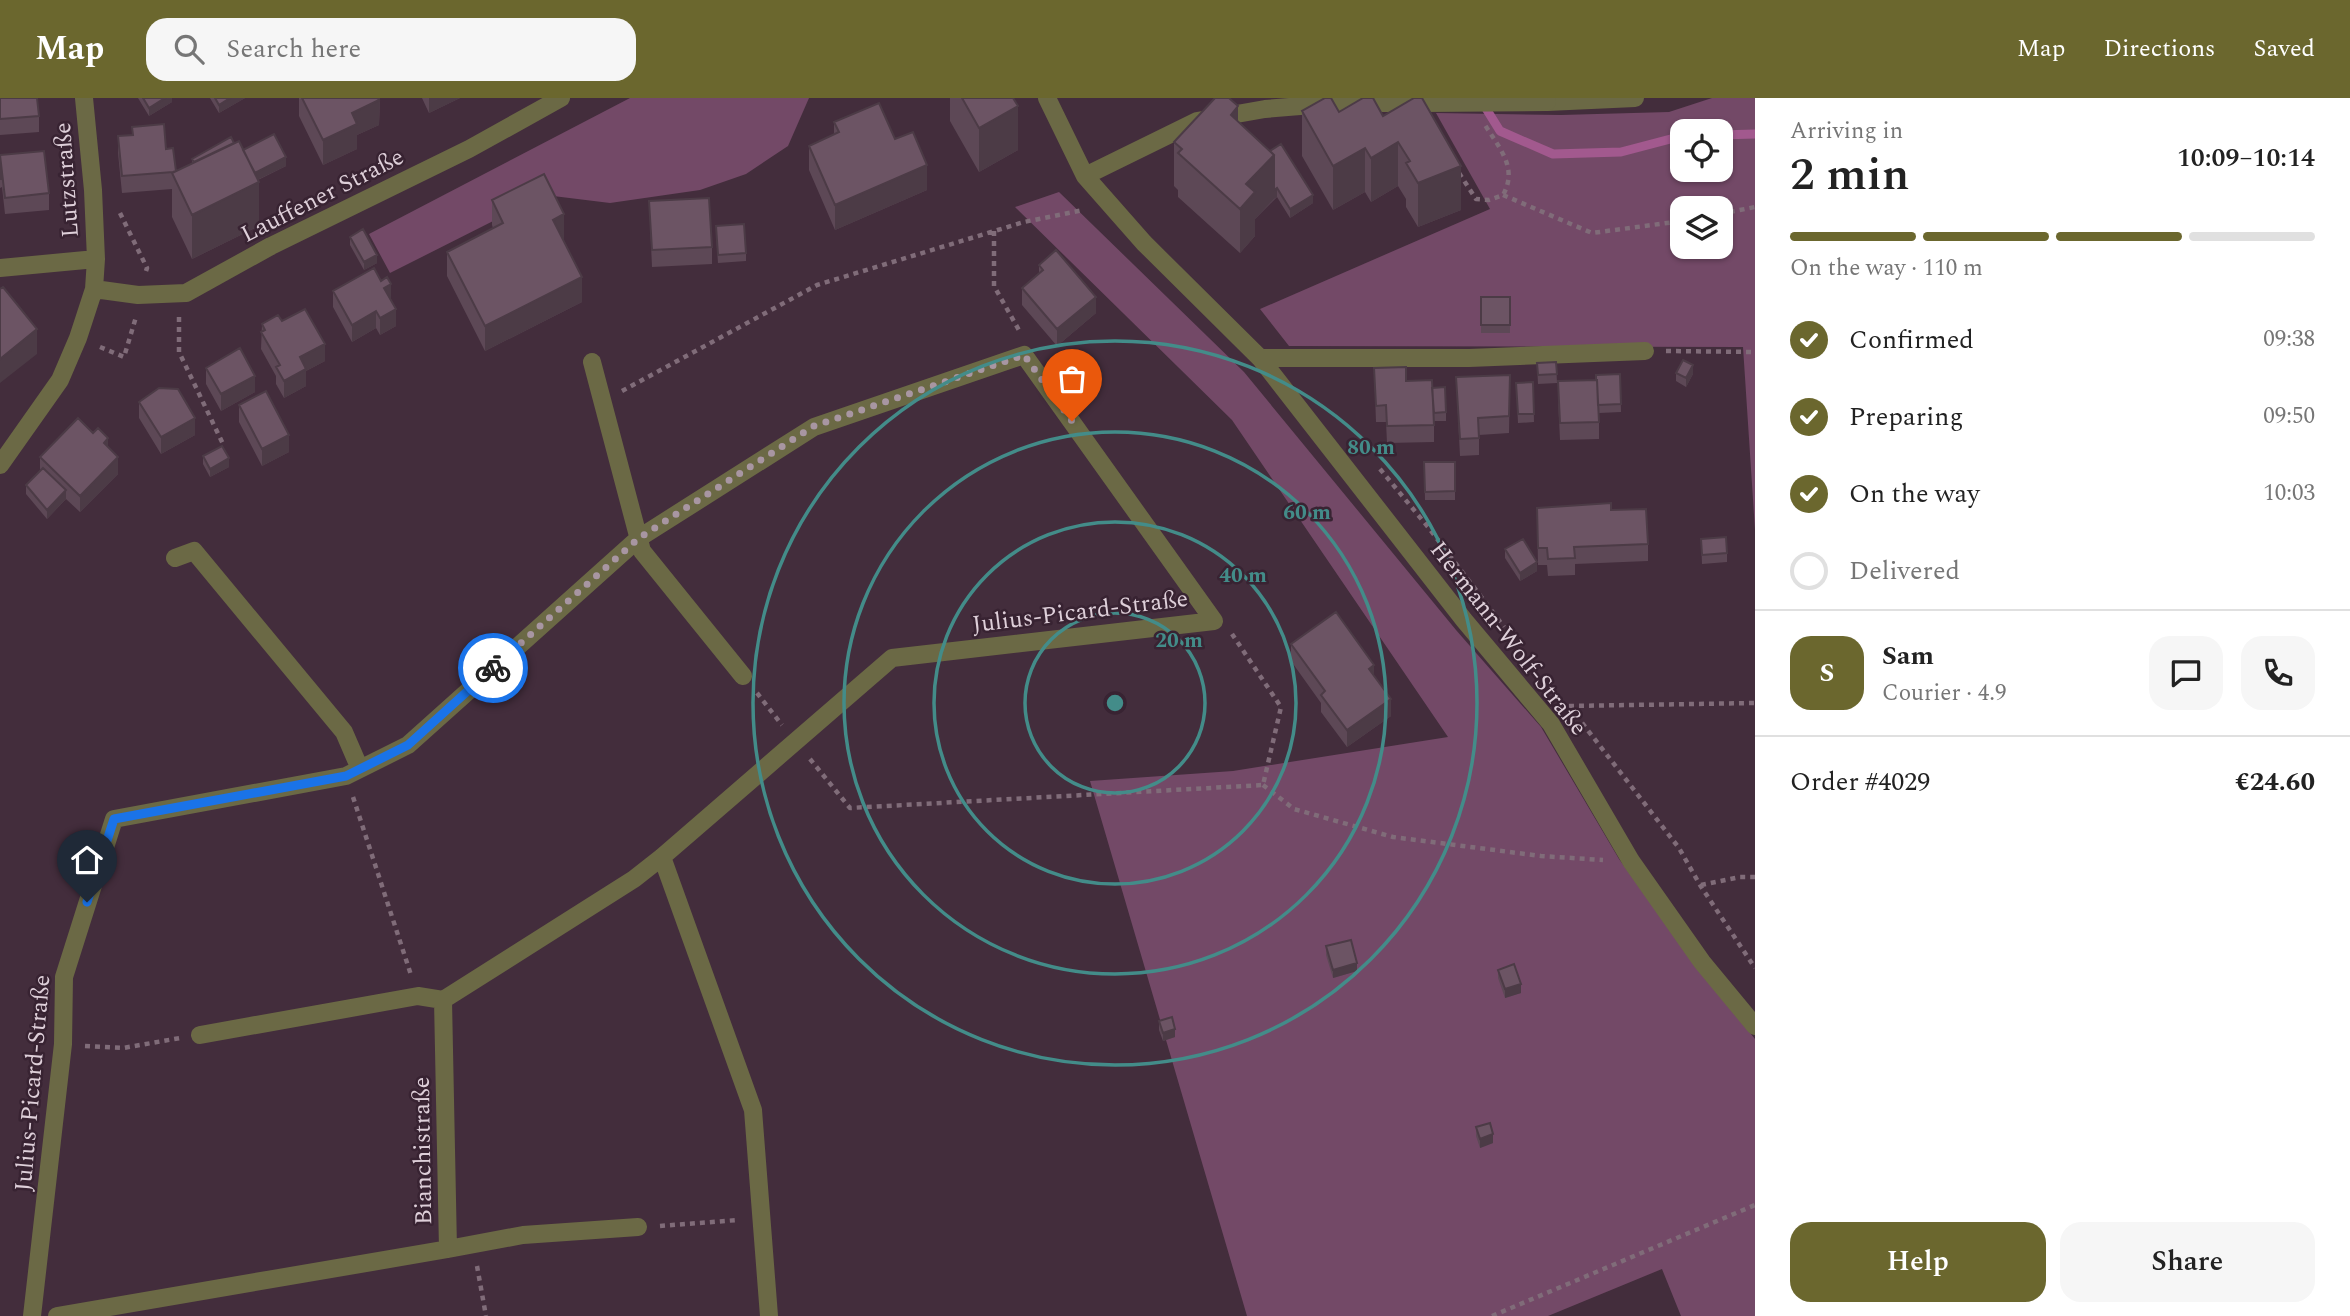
<!DOCTYPE html>
<html lang="en">
<head>
<meta charset="utf-8">
<style>
  :root { --surface:#fff; --page:#f6f6f6; --text:#222; --muted:#767676; --line:#e0e0e0; --accent:#6b672e }
  body { margin:0; font-family:Spectral,serif; background:var(--page); color:var(--text); height:100vh; display:flex; flex-direction:column; font-size:26px; white-space:nowrap }
  * { box-sizing:border-box; margin:0 }
  p { font-size:23px; color:var(--muted) }
  .icon { flex:none; width:38px; height:38px; fill:none; stroke:currentColor; stroke-width:2; stroke-linecap:round; stroke-linejoin:round }
  .map { position:relative; flex:1; overflow:hidden }
  .sheet { display:flex; flex-direction:column; background:var(--surface); width:595px }
  .sheet>* { flex:none }
  .buttons { position:absolute; left:1670px; top:21px; display:grid; gap:14px }
  .buttons a { display:grid; place-items:center; width:63px; height:63px; border-radius:14px; background:var(--surface); box-shadow:0 2px 5px #0004; font-size:35px }
  .pin { position:absolute; display:grid; place-items:center; width:60px; height:60px; color:#fff; margin:-72px -30px; border-radius:50% 50% 50% 0; rotate:-45deg; box-shadow:0 0 7px #0007 }
  .pin .icon { rotate:45deg }
  .courier { position:absolute; display:grid; place-items:center; width:70px; height:70px; margin:-35px; border:5px solid #1a73e8; border-radius:50%; background:#fff; color:#222; box-shadow:0 2px 9px #0007 }
  .headline em { font-style:normal; font-weight:600 }
  .headline div { display:flex; flex-direction:column-reverse }
  .headline { display:flex; align-items:center; justify-content:space-between; height:119px; padding:0 35px }
  h1 { font-size:46px; font-weight:600; line-height:52px }
  .bar { display:grid; grid-template-columns:repeat(4,1fr); gap:10px 7px; align-content:center; height:84px; padding:0 35px }
  .bar i { height:9px; border-radius:5px; background:var(--line) }
  .bar .on { background:var(--accent) }
  .bar p { grid-column:span 4 }
  .line { display:flex; align-items:center; gap:18px; padding:0 35px; border-top:2px solid var(--line) }
  .line div { flex:1 }
  .round { display:grid; place-items:center; flex:none; width:74px; height:74px; border-radius:21px; background:var(--page) }
  ol { padding:0 35px; list-style:none }
  li { display:flex; align-items:center; gap:21px; height:77px }
  li p { margin-inline-start:auto }
  li .icon { padding:7px; border-radius:50%; background:var(--accent); color:#fff; stroke-width:4 }
  li:last-child { color:var(--muted) }
  li i { width:38px; height:38px; border:4px solid var(--line); border-radius:50% }
  .primary-button { display:flex; gap:14px; margin-top:auto; padding:14px 35px }
  .primary-button a { flex:1; height:80px; border-radius:21px; background:var(--accent); color:#fff; font-size:28px; font-weight:600; line-height:80px; text-align:center }
  .primary-button a+a { background:var(--page); color:var(--text) }
  header { display:flex; align-items:center; gap:42px; box-sizing:border-box; height:98px; padding:0 35px; background:var(--accent); color:#fff }
  header strong { font-size:33px }
  nav { display:flex; gap:38px; margin-inline-start:auto; font-size:24px }
  .search { width:490px; height:63px; background:var(--page); display:flex; align-items:center; gap:18px; box-sizing:border-box; padding:0 24px; border-radius:21px; color:var(--muted); font-size:26px }
  main { display:flex; flex:1; min-height:0 }
  .map>svg:first-child { display:block }
  .green { fill:#734967; fill-rule:evenodd }
  .lines { fill:none; stroke-linecap:round; stroke-linejoin:round }
  .stream { stroke:#a2598e; stroke-width:9 }
  .path { stroke:#806c79; stroke-width:4.5; stroke-dasharray:5 5; stroke-linecap:butt }
  .minor { stroke:#6b6945; stroke-width:18 }
  .minor-bridge { stroke:#6b6945; stroke-width:18 }
  .wall { fill:#5d4856 }
  .shaded-wall { fill:#4c3b46 }
  .building { fill:#6c5464; stroke:#4c3b46; stroke-width:2 }
  .done { stroke:#a896a2; stroke-width:7; stroke-dasharray:0 12.6 }
  .route { stroke:#1a73e8; stroke-width:9 }
  .ring { fill:none; stroke:#438c89; stroke-width:3.5 }
  .labels { text-anchor:middle; stroke-width:5; stroke-linejoin:round; paint-order:stroke }
  .street-label { font-size:24px; fill:#decfd9; stroke:#382332 }
  .centre { fill:#438c89; stroke:#382332; stroke-width:3.5 }
  .ring-label { font-size:21px; text-anchor:middle; font-weight:bold; fill:#438c89; stroke:#382332; stroke-width:5; stroke-linejoin:round; paint-order:stroke }
</style>
</head>
<body>
<header>
<strong>Map</strong>
<div class="search"><svg class="icon" aria-label="search" viewBox="0 0 24 24"><circle cx="10" cy="10" r="6"/><path d="M15 15l6 6"/></svg>Search here</div>
<nav><a>Map</a><a>Directions</a><a>Saved</a></nav>
</header>
<main>
<div class="map">
<svg width="1755" height="1218" viewBox="0 0 1755 1218">
  <rect width="100%" height="100%" fill="#432d3c"/>
  <path class="green" d="M 630,0 L 809,0 L 788,48 L 746,76 L 700,92 L 610,105 L 545,97 L 390,175 L 369,136 Z
    M 1712,0 L 1755,0 L 1755,432 L 1743,249 L 1289,248 L 1260,211 L 1490,111 L 1436,15 L 1561,17 L 1669,14 ZM 1682,33 L 1720,33 L 1720,72 L 1682,72 ZM 1682,110 L 1720,110 L 1720,149 L 1682,149 Z
    M 1059,94 L 1244,274 L 1456,532 L 1541,629 L 1619,761 L 1695,866 L 1755,941 L 1755,1218 L 1681,1218 L 1662,1171 L 1548,1218 L 1247,1218 L 1090,683 L 1233,673 L 1448,639 L 1232,322 L 1015,109 Z"/>
  <g class="lines">
    <path class="stream" d="M 1482,4 L 1500,33 L 1553,56 L 1621,54 L 1682,38
      M 1720,37 L 1755,36"/>
    <path class="path" d="M 1459,75 L 1476,101 L 1489,102 L 1503,97 C 1518,70 1500,51 1485,27
      M 1503,97 L 1592,135 L 1682,123
      M 120,115 L 147,170 L 146,173
      M 1720,116 L 1755,109
      M 994,133 L 994,188 L 1020,234
      M 179,219 L 179,254 L 224,348
      M 100,249 L 124,259 L 136,219
      M 1666,253 L 1755,254
      M 622,293 L 817,187 L 1024,124 L 1083,112
      M 1380,371 L 1428,429 L 1504,529
      M 757,595 L 782,627
      M 1569,608 L 1755,605
      M 1576,617 L 1679,750 L 1700,787 L 1755,870
      M 810,661 L 850,710 L 1263,687 L 1281,609 L 1232,536
      M 1263,687 L 1294,711 L 1393,739 L 1541,758 L 1603,762
      M 353,699 L 411,877
      M 1701,787 L 1740,779 L 1755,779
      M 85,948 L 123,950 L 180,940
      M 660,1128 L 738,1122
      M 477,1168 L 486,1218
      M 1492,1218 L 1755,1107"/>
    <path class="minor" d="M 1047,0 L 1085,78 L 1144,145 L 1260,260 L 1464,522 L 1551,626 L 1631,763 L 1702,864 L 1755,928
      M 1547,4 L 1635,0
      M 1085,78 L 1197,23 L 1265,11 L 1337,5 L 1423,5
      M 0,170 L 96,161
      M 94,191 L 138,197 L 186,195 L 271,148 L 469,51 L 561,0
      M 1260,260 L 1469,260 L 1645,253
      M 592,264 L 642,453 L 743,578
      M 0,367 L 60,282 L 78,240 L 94,191 L 96,161 L 93,92 L 84,0
      M 175,460 L 194,453 L 344,634 L 360,671
      M 662,759 L 753,1012 L 769,1218
      M 200,937 L 418,898 L 443,902
      M 448,1151 L 523,1137 L 638,1129
      M 32,1218 L 63,946 L 64,879 L 114,721 L 346,678 L 408,647 L 639,440 L 814,329 L 1024,257 L 1214,523 L 892,560 L 662,759 L 634,781 L 443,902 L 448,1151 L 57,1218"/>
    <path class="minor-bridge" d="M 1423,5 L 1547,4"/>
  </g>
  <path class="wall" d="M 0,0 L 39,18 L 39,34 L 0,37 Z
    M 138,0 L 172,0 L 172,4 L 149,18 Z
    M 210,0 L 245,0 L 219,15 Z
    M 299,0 L 380,0 L 379,27 L 357,37 L 357,51 L 323,67 L 299,18 Z
    M 422,0 L 460,0 L 429,15 Z
    M 950,0 L 1013,0 L 1018,52 L 979,74 L 950,23 Z
    M 1302,13 L 1339,14 L 1383,18 L 1461,112 L 1418,129 L 1406,109 L 1406,101 L 1398,88 L 1371,104 L 1365,94 L 1333,112 L 1302,58 Z
    M 834,24 L 895,41 L 927,92 L 835,132 L 809,72 L 809,48 L 834,36 Z
    M 1238,24 L 1313,105 L 1290,120 L 1277,99 L 1255,121 L 1255,138 L 1240,155 L 1178,99 L 1178,92 L 1174,88 L 1174,44 Z
    M 132,29 L 166,51 L 176,73 L 192,65 L 192,61 L 234,45 L 243,52 L 286,68 L 258,82 L 259,128 L 192,161 L 172,119 L 172,91 L 122,95 L 118,55 L 118,38 L 132,37 Z
    M 0,57 L 49,95 L 49,112 L 5,116 L 2,89 L 0,90 Z
    M 492,102 L 564,141 L 563,141 L 582,204 L 485,253 L 447,178 L 447,154 L 493,130 L 492,127 Z
    M 649,103 L 712,149 L 712,166 L 652,169 Z
    M 716,136 L 746,155 L 746,163 L 718,165 Z
    M 350,139 L 377,165 L 364,172 L 350,147 Z
    M 1039,167 L 1096,215 L 1057,248 L 1022,207 L 1022,190 L 1039,176 Z
    M 333,193 L 391,202 L 396,228 L 380,237 L 376,230 L 352,244 L 333,209 Z
    M 1481,199 L 1510,199 L 1510,235 L 1481,235 Z
    M 282,223 L 325,263 L 306,273 L 306,288 L 284,300 L 276,286 L 276,278 L 261,251 L 262,226 Z
    M 1556,264 L 1557,285 L 1538,286 L 1537,265 Z
    M 206,270 L 255,294 L 221,313 L 206,286 Z
    M 1374,270 L 1406,283 L 1446,314 L 1446,323 L 1434,323 L 1434,344 L 1387,345 L 1386,324 L 1376,324 Z
    M 1676,275 L 1693,276 L 1686,289 L 1676,283 Z
    M 1620,276 L 1621,314 L 1599,315 L 1599,341 L 1560,342 L 1558,300 L 1596,282 Z
    M 1510,277 L 1509,335 L 1479,337 L 1479,357 L 1460,358 L 1456,279 Z
    M 1533,284 L 1534,324 L 1518,325 L 1516,285 Z
    M 139,304 L 195,337 L 161,356 L 139,320 Z
    M 239,307 L 289,354 L 262,368 L 239,324 Z
    M 108,350 L 118,376 L 80,414 L 66,401 L 47,421 L 26,396 L 26,387 L 40,373 L 40,359 Z
    M 203,358 L 229,369 L 210,379 L 203,366 Z
    M 1424,364 L 1455,364 L 1455,402 L 1425,402 Z
    M 1537,410 L 1611,412 L 1648,446 L 1648,463 L 1575,466 L 1575,477 L 1548,478 L 1547,467 L 1538,467 Z
    M 1701,441 L 1727,455 L 1727,464 L 1702,466 Z
    M 1505,451 L 1537,473 L 1520,483 L 1505,460 Z
    M 1291,546 L 1374,578 L 1391,618 L 1347,649 L 1321,614 L 1321,605 L 1291,563 Z
    M 1326,848 L 1357,873 L 1333,880 L 1326,857 Z
    M 1498,872 L 1521,895 L 1505,900 L 1498,880 Z
    M 1159,923 L 1175,939 L 1163,943 L 1159,932 Z
    M 1476,1029 L 1493,1045 L 1480,1050 L 1476,1038 Z"/>
  <path class="shaded-wall" d="M 165,0 L 172,0 L 172,4 L 149,18 L 149,10 Z
    M 230,0 L 245,0 L 219,15 L 219,7 Z
    M 373,0 L 380,0 L 379,27 L 357,37 L 357,51 L 323,67 L 323,42 L 352,15 Z
    M 429,0 L 460,0 L 429,15 Z
    M 1018,8 L 1018,52 L 979,74 L 979,30 Z
    M 1238,8 L 1238,53 L 1231,17 Z
    M 1398,44 L 1398,88 L 1371,104 L 1371,60 Z
    M 1365,50 L 1365,94 L 1333,112 L 1333,68 Z
    M 1274,57 L 1274,101 L 1255,121 L 1255,138 L 1240,155 L 1240,111 L 1246,86 Z
    M 286,59 L 286,68 L 251,85 L 251,77 Z
    M 927,67 L 927,92 L 835,132 L 835,107 Z
    M 1461,68 L 1461,112 L 1418,129 L 1418,85 Z
    M 259,84 L 259,128 L 192,161 L 192,117 Z
    M 1277,90 L 1277,99 L 1274,101 L 1274,92 Z
    M 1313,97 L 1313,105 L 1290,120 L 1290,111 Z
    M 564,116 L 564,141 L 553,147 L 553,122 Z
    M 377,157 L 377,165 L 364,172 L 364,164 Z
    M 582,179 L 582,204 L 485,253 L 485,228 Z
    M 391,186 L 391,202 L 384,190 Z
    M 1096,199 L 1096,215 L 1057,248 L 1057,231 Z
    M 396,211 L 396,228 L 380,237 L 380,220 Z
    M 376,213 L 376,230 L 352,244 L 352,227 Z
    M 37,231 L 37,256 L 0,285 L 0,261 Z
    M 325,246 L 325,263 L 306,273 L 306,288 L 284,300 L 284,283 L 300,259 Z
    M 1693,267 L 1693,276 L 1686,289 L 1686,280 Z
    M 255,278 L 255,294 L 221,313 L 221,296 Z
    M 195,320 L 195,337 L 161,356 L 161,339 Z
    M 289,337 L 289,354 L 262,368 L 262,351 Z
    M 108,340 L 108,357 L 104,345 Z
    M 118,359 L 118,376 L 80,414 L 80,398 Z
    M 229,360 L 229,369 L 210,379 L 210,371 Z
    M 66,392 L 66,401 L 47,421 L 47,412 Z
    M 1537,464 L 1537,473 L 1520,483 L 1520,475 Z
    M 1374,567 L 1374,583 L 1369,571 Z
    M 1391,601 L 1391,618 L 1347,649 L 1347,632 Z
    M 1357,865 L 1357,873 L 1333,880 L 1333,872 Z
    M 1521,886 L 1521,895 L 1505,900 L 1505,891 Z
    M 1175,931 L 1175,939 L 1163,943 L 1163,935 Z
    M 1493,1036 L 1493,1045 L 1480,1050 L 1480,1041 Z"/>
  <path class="building" d="M 0,0 L 37,0 L 39,18 L 0,21 Z
    M 143,0 L 165,0 L 149,10 Z
    M 215,0 L 230,0 L 219,7 Z
    M 302,0 L 378,0 L 379,2 L 352,15 L 357,26 L 323,42 Z
    M 962,0 L 1013,0 L 1018,8 L 979,30 Z
    M 1215,0 L 1229,0 L 1238,8 L 1231,17 L 1274,57 L 1246,86 L 1255,94 L 1240,111 L 1178,55 L 1182,51 L 1174,44 Z
    M 1325,0 L 1331,0 L 1339,14 L 1363,0 L 1373,0 L 1383,18 L 1414,0 L 1422,0 L 1461,68 L 1418,85 L 1406,65 L 1410,63 L 1398,44 L 1371,60 L 1365,50 L 1333,68 L 1302,13 Z
    M 879,5 L 895,41 L 913,34 L 927,67 L 835,107 L 809,48 L 839,34 L 834,24 Z
    M 164,26 L 166,51 L 173,50 L 176,73 L 173,74 L 122,78 L 118,38 L 133,37 L 132,29 Z
    M 274,36 L 286,59 L 255,75 L 243,52 Z
    M 231,39 L 234,45 L 194,64 L 192,61 Z
    M 239,43 L 259,84 L 192,117 L 172,75 Z
    M 1281,46 L 1313,97 L 1290,111 L 1277,90 L 1274,92 L 1274,57 L 1270,53 Z
    M 44,53 L 49,95 L 5,100 L 0,57 Z
    M 0,63 L 2,81 L 0,81 Z
    M 544,76 L 564,116 L 553,122 L 582,179 L 485,228 L 447,154 L 503,125 L 492,102 Z
    M 709,100 L 712,149 L 652,152 L 649,103 Z
    M 744,126 L 746,155 L 718,157 L 716,128 Z
    M 363,131 L 377,157 L 364,164 L 350,139 Z
    M 1056,152 L 1096,199 L 1057,231 L 1022,190 L 1043,172 L 1039,167 Z
    M 374,170 L 381,183 L 387,179 L 391,186 L 384,190 L 396,211 L 380,220 L 376,213 L 352,227 L 333,193 Z
    M 3,189 L 37,231 L 0,261 L 0,191 Z
    M 1481,199 L 1510,199 L 1510,227 L 1481,227 Z
    M 305,211 L 325,246 L 300,259 L 306,271 L 284,283 L 276,269 L 280,267 L 261,234 L 265,232 L 262,226 L 278,217 L 282,223 Z
    M 240,250 L 255,278 L 221,296 L 206,270 Z
    M 1683,262 L 1693,267 L 1686,280 L 1676,275 Z
    M 1556,264 L 1557,276 L 1538,277 L 1537,265 Z
    M 1406,269 L 1406,283 L 1432,282 L 1434,327 L 1387,328 L 1386,307 L 1376,308 L 1374,270 Z
    M 1620,276 L 1621,306 L 1598,307 L 1597,282 L 1596,282 L 1596,277 Z
    M 1510,277 L 1509,318 L 1478,320 L 1479,340 L 1460,341 L 1456,279 Z
    M 1597,282 L 1599,324 L 1560,325 L 1558,283 Z
    M 1533,284 L 1534,316 L 1518,316 L 1516,285 Z
    M 1445,289 L 1446,314 L 1434,315 L 1432,290 Z
    M 159,290 L 178,291 L 195,320 L 161,339 L 139,304 Z
    M 266,293 L 289,337 L 262,351 L 239,307 Z
    M 78,320 L 93,335 L 98,330 L 108,340 L 104,345 L 118,359 L 80,398 L 40,359 Z
    M 222,348 L 229,360 L 210,371 L 203,358 Z
    M 1424,364 L 1455,364 L 1455,393 L 1425,394 Z
    M 43,370 L 66,392 L 47,412 L 26,387 Z
    M 1611,405 L 1611,412 L 1646,411 L 1648,446 L 1574,449 L 1575,460 L 1548,461 L 1547,450 L 1538,450 L 1537,410 Z
    M 1726,439 L 1727,455 L 1702,457 L 1701,441 Z
    M 1523,441 L 1537,464 L 1520,475 L 1505,451 Z
    M 1336,514 L 1374,567 L 1369,571 L 1391,601 L 1347,632 L 1321,597 L 1325,593 L 1291,546 Z
    M 1351,842 L 1357,865 L 1333,872 L 1326,848 Z
    M 1514,866 L 1521,886 L 1505,891 L 1498,872 Z
    M 1172,919 L 1175,931 L 1163,935 L 1159,923 Z
    M 1490,1025 L 1493,1036 L 1480,1041 L 1476,1029 Z"/>
  <g class="lines">
    <path class="done" d="M 493,570 L 639,440 L 814,328 L 1024,257 L 1072,323"/>
    <path class="route" d="M 87,804 L 114,721 L 346,678 L 408,647 L 493,570"/>
  </g>
  <g class="ring">
    <circle cx="1115" cy="605" r="90"/>
    <circle cx="1115" cy="605" r="181"/>
    <circle cx="1115" cy="605" r="271"/>
    <circle cx="1115" cy="605" r="362"/>
  </g>
  <g class="labels">
    <g class="street-label">
      <text transform="translate(66 82) rotate(-94)" y="8">Lutzstraße</text>
      <text transform="translate(322 97) rotate(-27)" y="8">Lauffener Straße</text>
      <text transform="translate(1080 513) rotate(-7)" y="8">Julius-Picard-Straße</text>
      <text transform="translate(1509 540) rotate(52)" y="8">Hermann-Wolf-Straße</text>
      <text transform="translate(32 985) rotate(-85)" y="8">Julius-Picard-Straße</text>
      <text transform="translate(422 1053) rotate(-91)" y="8">Bianchistraße</text>
    </g>
  </g>
  <circle cx="1115" cy="605" r="10" class="centre"/>
  <g class="ring-label">
    <text x="1371" y="356">80 m</text>
    <text x="1307" y="421">60 m</text>
    <text x="1243" y="484">40 m</text>
    <text x="1179" y="549">20 m</text>
  </g>
</svg>
<div class="buttons">
<a><svg class="icon" aria-label="locate" viewBox="0 0 24 24"><circle cx="12" cy="12" r="6"/><path d="M12 2v4M12 18v4M2 12h4M18 12h4"/></svg></a>
<a><svg class="icon" aria-label="layers" viewBox="0 0 24 24"><path d="M12 4l9 5-9 5-9-5zM3 14l9 5 9-5"/></svg></a>
</div>
<div class="pin" style="left:1072px;top:323px;background:#ea580c"><svg class="icon" aria-label="bag" viewBox="0 0 24 24"><path d="M5 8h14l-1 12H6zM9 8a3 3 0 0 1 6 0"/></svg></div>
<div class="pin" style="left:87px;top:804px;background:#1f2937"><svg class="icon" aria-label="home" viewBox="0 0 24 24"><path d="M3 11l9-7 9 7M6 9v11h12V9"/></svg></div>
<div class="courier" style="left:493px;top:570px"><svg class="icon" aria-label="bike" viewBox="0 0 24 24"><circle cx="6" cy="16" r="4"/><circle cx="18" cy="16" r="4"/><path d="M6 16l4-8h5l3 8M10 8l3 8H6M13 5h3"/></svg></div>
</div>
<section class="sheet">
<div class="headline"><div><h1>2 min</h1><p>Arriving in</p></div><em>10:09–10:14</em></div>
<div class="bar"><i class="on"></i><i class="on"></i><i class="on"></i><i></i><p>On the way · 110 m</p></div>
<ol>
<li><svg class="icon" aria-label="check" viewBox="0 0 24 24"><path d="M5 12l5 5 9-10"/></svg>Confirmed<p>09:38</p></li>
<li><svg class="icon" aria-label="check" viewBox="0 0 24 24"><path d="M5 12l5 5 9-10"/></svg>Preparing<p>09:50</p></li>
<li><svg class="icon" aria-label="check" viewBox="0 0 24 24"><path d="M5 12l5 5 9-10"/></svg>On the way<p>10:03</p></li>
<li><i></i>Delivered</li>
</ol>
<div class="line" style="height:126px"><b class="round" style="background:var(--accent);color:#fff">S</b><div><b>Sam</b><p>Courier · 4.9</p></div><a class="round"><svg class="icon" aria-label="chat" viewBox="0 0 24 24"><path d="M4 5h16v11H9l-5 4z"/></svg></a><a class="round"><svg class="icon" aria-label="phone" viewBox="0 0 24 24"><path d="M5 4h4l2 5-3 2q2 4 5 5l2-3 5 2v4C11 20 4 13 5 4z"/></svg></a></div>
<div class="line" style="height:91px"><div>Order #4029</div><b>€24.60</b></div>
<div class="primary-button"><a>Help</a><a>Share</a></div>
</section>
</main>
</body>
</html>
